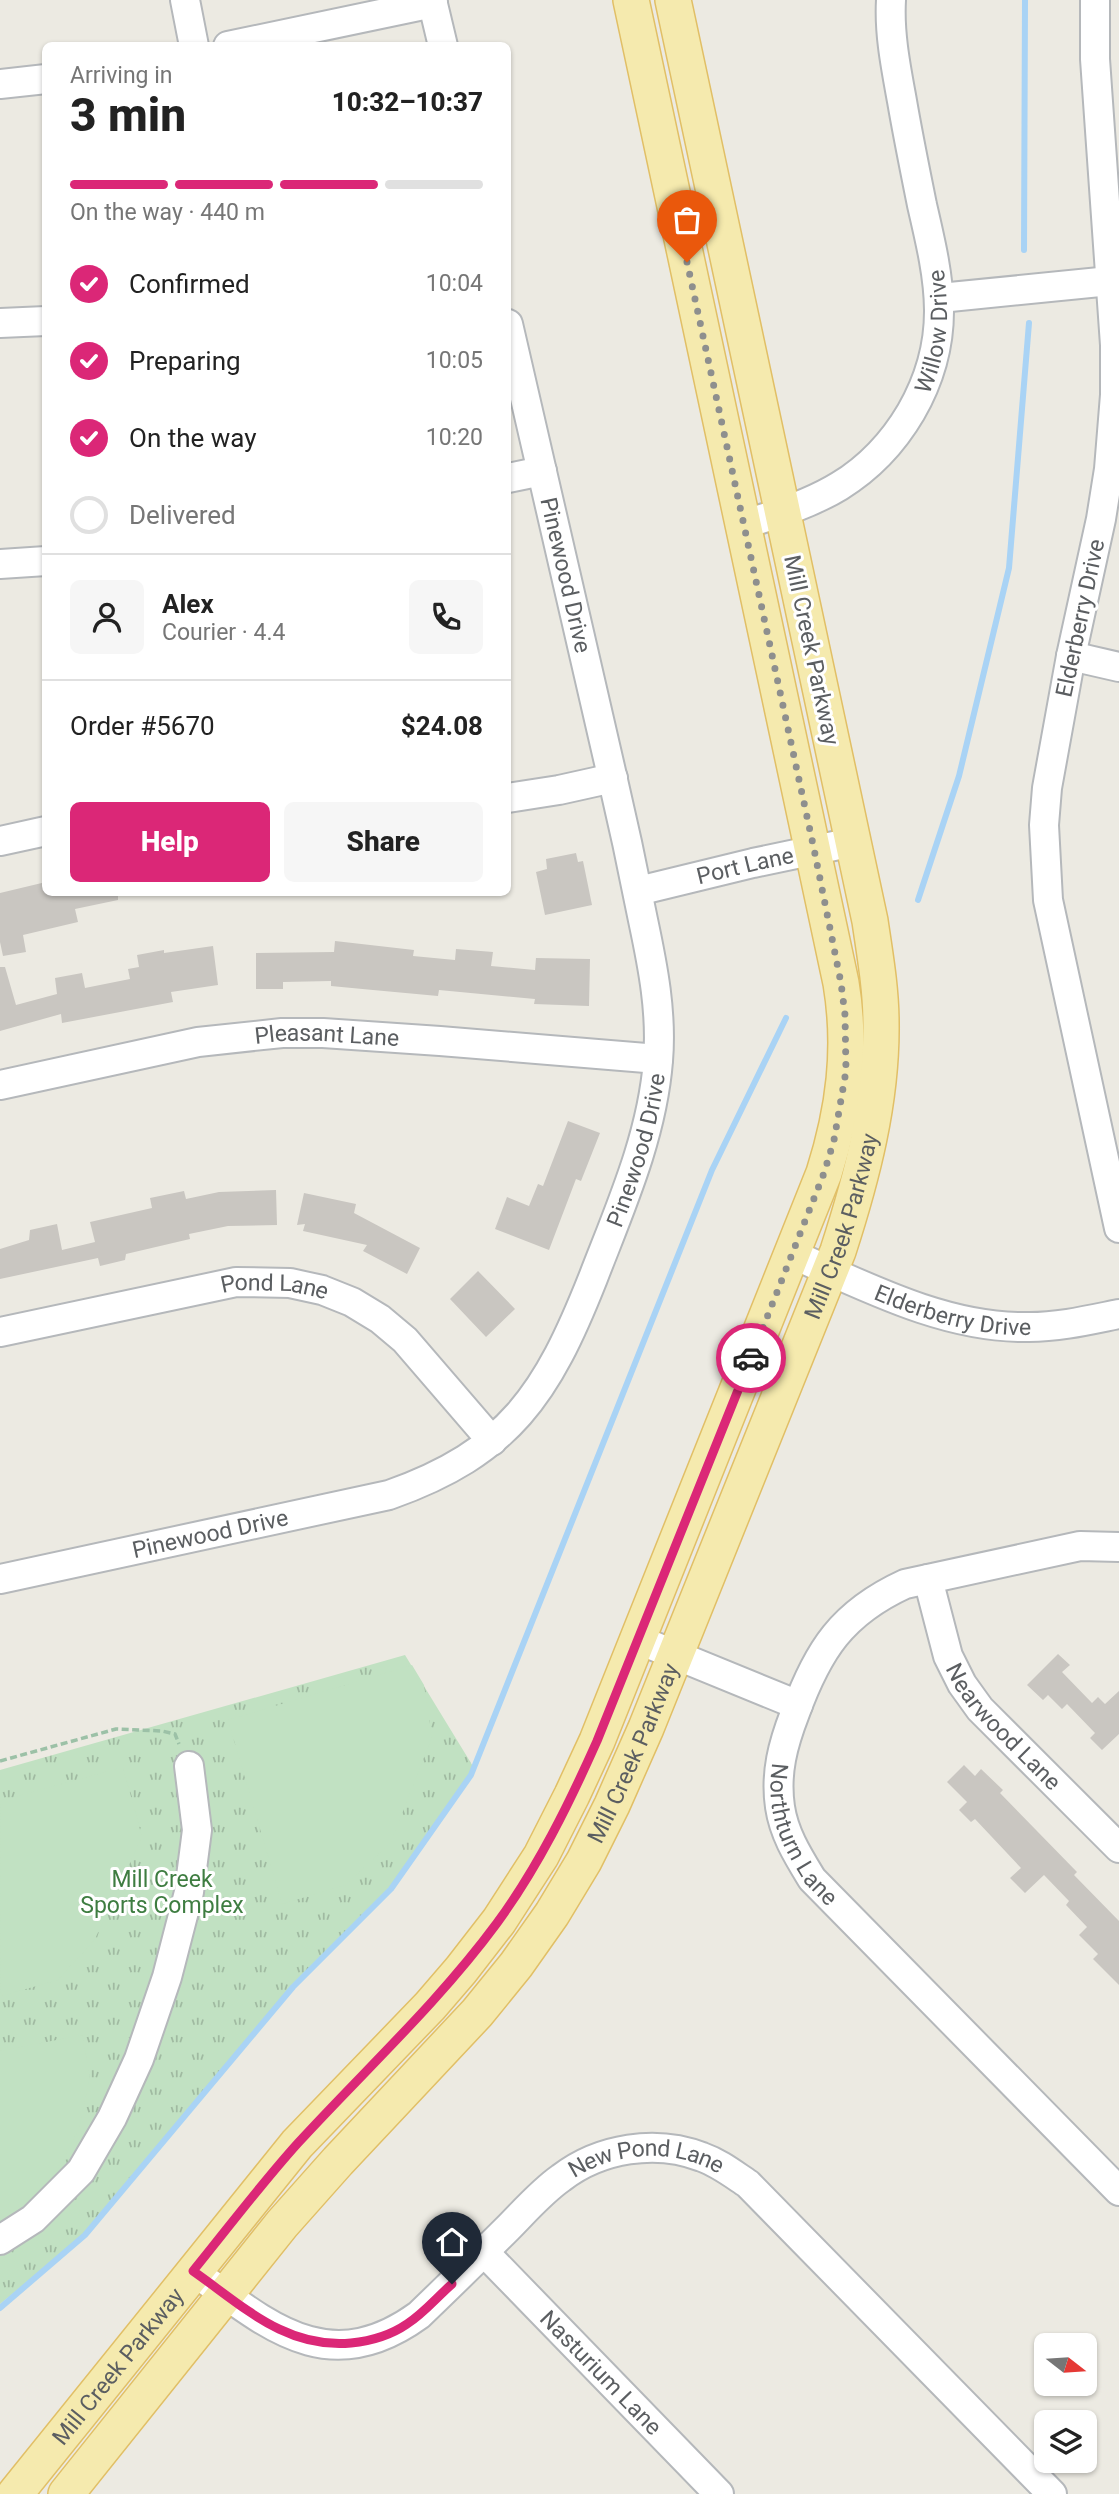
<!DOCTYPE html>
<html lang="en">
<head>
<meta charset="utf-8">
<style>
  :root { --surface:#fff; --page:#f6f6f6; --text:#222; --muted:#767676; --line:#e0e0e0; --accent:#db2777 }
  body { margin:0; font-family:Roboto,sans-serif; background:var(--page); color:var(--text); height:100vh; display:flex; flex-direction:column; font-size:26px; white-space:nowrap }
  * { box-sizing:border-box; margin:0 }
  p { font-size:23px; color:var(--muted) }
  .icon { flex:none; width:38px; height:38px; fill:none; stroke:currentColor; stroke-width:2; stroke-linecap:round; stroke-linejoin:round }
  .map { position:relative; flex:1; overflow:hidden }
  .details { position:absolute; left:42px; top:42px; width:469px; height:854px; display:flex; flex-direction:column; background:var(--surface); border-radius:10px; box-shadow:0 2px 5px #0004 }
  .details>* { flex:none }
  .needle { width:46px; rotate:107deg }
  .tools { position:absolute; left:1034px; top:2333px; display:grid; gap:14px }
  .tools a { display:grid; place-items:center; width:63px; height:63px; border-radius:10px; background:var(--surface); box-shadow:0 2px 5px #0004; font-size:35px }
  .pin { position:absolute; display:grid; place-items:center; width:60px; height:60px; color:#fff; margin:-72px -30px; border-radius:50% 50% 50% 0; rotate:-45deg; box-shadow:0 0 7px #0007 }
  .pin .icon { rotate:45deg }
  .courier { position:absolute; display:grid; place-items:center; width:70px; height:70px; margin:-35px; border:5px solid #db2777; border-radius:50%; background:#fff; color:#222; box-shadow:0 2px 9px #0007 }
  .head em { font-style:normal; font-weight:800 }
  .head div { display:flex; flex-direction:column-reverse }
  .head { display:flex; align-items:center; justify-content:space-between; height:119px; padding:0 28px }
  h1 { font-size:46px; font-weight:800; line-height:52px }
  .bar { display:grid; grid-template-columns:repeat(4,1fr); gap:10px 7px; align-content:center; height:84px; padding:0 28px }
  .bar i { height:9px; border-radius:5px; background:var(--line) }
  .bar .current { background:var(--accent) }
  .bar p { grid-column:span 4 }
  .line { display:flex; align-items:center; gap:18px; padding:0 28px; border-top:2px solid var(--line) }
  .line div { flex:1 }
  .round { display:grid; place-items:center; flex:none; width:74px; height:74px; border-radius:10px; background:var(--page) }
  ol { padding:0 28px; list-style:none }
  li { display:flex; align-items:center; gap:21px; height:77px }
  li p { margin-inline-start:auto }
  li .icon { padding:7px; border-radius:50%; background:var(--accent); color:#fff; stroke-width:4 }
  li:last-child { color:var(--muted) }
  li i { width:38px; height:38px; border:4px solid var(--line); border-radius:50% }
  .primary-button { display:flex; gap:14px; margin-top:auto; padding:14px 28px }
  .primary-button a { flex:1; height:80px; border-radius:10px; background:var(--accent); color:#fff; font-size:28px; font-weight:800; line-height:80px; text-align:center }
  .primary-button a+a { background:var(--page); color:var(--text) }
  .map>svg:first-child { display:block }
  .park { fill:url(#park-tufts) }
  .garden { fill:#c1e1c2 }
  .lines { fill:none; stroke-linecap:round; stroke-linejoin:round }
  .stream { stroke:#a9d3f5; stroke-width:6 }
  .building { fill:#c9c6c1 }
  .minor-casing { stroke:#b5b8bb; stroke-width:32 }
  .major-casing { stroke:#e1bf66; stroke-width:38 }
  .path { stroke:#9cc1a7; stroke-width:3.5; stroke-dasharray:7 3.5; stroke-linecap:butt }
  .minor { stroke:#fff; stroke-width:28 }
  .major { stroke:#f5eaae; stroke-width:35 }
  .done { stroke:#8e8f8e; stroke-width:7; stroke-dasharray:0 12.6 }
  .route { stroke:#db2777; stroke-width:9 }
  .labels { text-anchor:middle; stroke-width:6; stroke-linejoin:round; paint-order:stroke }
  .street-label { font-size:23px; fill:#5b5e61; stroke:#fff }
  .park-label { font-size:23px; fill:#3e7d41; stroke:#fff }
</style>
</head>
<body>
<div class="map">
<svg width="1119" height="2494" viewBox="0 0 1119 2494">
  <defs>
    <pattern id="park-tufts" width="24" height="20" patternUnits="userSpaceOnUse" patternTransform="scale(1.75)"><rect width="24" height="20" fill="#c1e1c2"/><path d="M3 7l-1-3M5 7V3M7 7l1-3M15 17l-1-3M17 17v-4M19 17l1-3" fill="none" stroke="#a0baa1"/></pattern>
  </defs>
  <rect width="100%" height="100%" fill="#eceae2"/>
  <path class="park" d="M 405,1655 L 474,1768 L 391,1889 L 301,1980 L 85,2235 L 0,2304 L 0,1770 Z"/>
  <path class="garden" d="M 412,1665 L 424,1685 L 432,1737 L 391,1842 L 346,1885 L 282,1904 L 228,1720 Z
    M 123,1767 L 142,1837 L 95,1939 L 58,1980 L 1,1996 L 0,1801 Z
    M 82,2035 L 90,2076 L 79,2129 L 48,2188 L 0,2229 L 0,2051 Z"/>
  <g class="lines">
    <path class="stream" d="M 1024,250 L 1025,0
      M 918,900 L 959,776 L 1009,568 L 1029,323
      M 0,2308 L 85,2235 L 293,1987 L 391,1889 L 471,1775 L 712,1170 L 786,1018"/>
  </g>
  <path class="building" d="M 576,853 L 578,862 L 583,861 L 592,905 L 545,915 L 536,872 L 547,869 L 546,859 Z
    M 46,882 L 46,892 L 118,892 L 118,900 L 75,909 L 78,922 L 23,935 L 26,952 L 3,956 L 0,942 L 0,893 Z
    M 335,941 L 414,950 L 413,956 L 455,960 L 456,949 L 493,952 L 491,966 L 535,970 L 536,958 L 590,959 L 589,1006 L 534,1004 L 535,999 L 439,990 L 438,996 L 373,990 L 331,986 L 331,981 L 283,982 L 283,989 L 256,989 L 256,953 L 334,952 Z
    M 213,946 L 218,985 L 171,992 L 173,1002 L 62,1023 L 61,1014 L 0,1031 L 0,967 L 5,967 L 16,1005 L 57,994 L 55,978 L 82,973 L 85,988 L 130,979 L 128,969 L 139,967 L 137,955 L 164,950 L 164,953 Z
    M 568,1121 L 600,1133 L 581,1181 L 576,1179 L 549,1250 L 495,1229 L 507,1197 L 529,1206 L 538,1184 L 543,1186 Z
    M 276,1190 L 277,1225 L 228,1226 L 189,1234 L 190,1239 L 126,1254 L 125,1260 L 100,1266 L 98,1258 L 0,1279 L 0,1249 L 29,1240 L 30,1230 L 57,1224 L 62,1250 L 95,1242 L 90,1222 L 152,1208 L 150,1198 L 184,1191 L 186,1199 L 219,1192 Z
    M 304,1193 L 356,1204 L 354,1213 L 420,1248 L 407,1274 L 363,1251 L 367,1245 L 303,1231 L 305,1224 L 297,1225 Z
    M 478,1271 L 515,1309 L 486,1337 L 450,1299 Z
    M 1058,1654 L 1070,1665 L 1062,1672 L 1092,1703 L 1098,1697 L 1105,1704 L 1119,1691 L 1119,1734 L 1102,1750 L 1090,1738 L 1095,1733 L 1067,1704 L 1062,1709 L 1048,1695 L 1043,1700 L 1027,1685 Z
    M 964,1765 L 975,1776 L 981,1769 L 1003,1790 L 1000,1793 L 1077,1872 L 1074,1875 L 1119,1921 L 1119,1985 L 1093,1959 L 1098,1954 L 1079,1935 L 1087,1927 L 1066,1905 L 1069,1901 L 1044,1875 L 1025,1893 L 1010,1878 L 1021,1868 L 975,1819 L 971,1822 L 959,1810 L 967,1802 L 947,1782 Z"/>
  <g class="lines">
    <g class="minor-casing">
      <g id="minor">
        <path d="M 185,0 L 194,46"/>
        <path d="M 432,0 L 443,46"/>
        <path d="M 1095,0 L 1095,59 L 1115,345 L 1115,395 L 1109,469 L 1101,519 L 1071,656 L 1047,788 L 1044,825 L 1048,900 L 1119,1228"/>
        <path d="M 228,46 L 433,3"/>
        <path d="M 0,84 L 46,79"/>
        <path d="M 940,298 L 1110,281"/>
        <path d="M 0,323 L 46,321"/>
        <path d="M 508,478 L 542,471"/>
        <path id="s1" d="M 744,524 C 816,504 871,480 911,412 C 953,339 940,282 922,205 C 915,170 908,136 902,101 C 896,68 889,34 891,0"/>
        <path d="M 0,564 L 46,561"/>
        <path d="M 1071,656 L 1119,667"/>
        <path d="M 508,798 L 559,790 L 613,778"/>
        <path d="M 0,841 L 46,831"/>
        <path id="s2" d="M 638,891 L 753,863 L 853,842"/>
        <path id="s3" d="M 0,1085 L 198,1042 L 282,1033 L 323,1033 L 440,1041 L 658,1059"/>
        <path id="s4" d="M 792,1254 C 866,1287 947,1329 1029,1327 C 1060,1327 1089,1320 1119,1314"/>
        <path id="s5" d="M 0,1332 L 236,1282 L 290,1283 L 322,1290 L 352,1302 L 380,1319 L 405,1340 L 492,1441"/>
        <path id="s6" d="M 1119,1547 L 1080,1546 L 905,1584 C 842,1613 818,1650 795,1713 C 783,1744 775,1773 780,1807 C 784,1834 798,1856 812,1879 L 1119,2191"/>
        <path id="s7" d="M 0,1579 L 389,1495 C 510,1452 547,1394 593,1278 C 620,1208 652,1137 658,1061 C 662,1013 653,967 643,920 C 633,869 622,818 610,767 C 576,620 542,472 508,324"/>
        <path id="s8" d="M 928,1579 L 948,1656 L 962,1684 L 980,1709 L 1119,1848"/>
        <path d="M 639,1640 L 798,1705"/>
        <path d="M 0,2240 L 33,2219 L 81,2171 L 112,2118 L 139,2059 L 167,1977 L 189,1892 L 197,1830 L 189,1766"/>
        <path id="s9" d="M 484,2252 L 719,2494"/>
        <path id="s10" d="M 193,2271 C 268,2325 328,2381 419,2315 C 448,2287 478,2258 507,2229 C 524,2212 541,2192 561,2178 C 600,2148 656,2139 702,2157 C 719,2163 733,2174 748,2184 L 1052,2494"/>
      </g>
    </g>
    <g class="major-casing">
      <g id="major">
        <path id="s11" d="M 15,2494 L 297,2144 L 430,2006 L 461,1970 L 499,1921 L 541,1856 L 572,1795 L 597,1741 L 824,1173 C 844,1110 852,1049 841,983 L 631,0"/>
        <path id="s12" d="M 66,2494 L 282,2224 L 338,2161 L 477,2013 L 516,1965 L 552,1914 L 584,1861 L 612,1805 L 646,1728 L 838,1251 C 862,1177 882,1101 881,1023 C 881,989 875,955 870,921 L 673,0"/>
      </g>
    </g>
    <path class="path" d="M 0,1761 L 116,1729 L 162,1731 L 175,1734 L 179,1744"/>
    <use href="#minor" class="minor"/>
    <use href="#major" class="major"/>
  </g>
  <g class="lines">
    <path class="done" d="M 687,262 L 814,849 L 841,983 L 845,1015 L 846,1071 L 834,1140 L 824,1173 L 751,1358"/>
    <path class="route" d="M 452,2284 C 437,2297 424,2313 407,2324 C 391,2335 371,2341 351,2343 C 286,2349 243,2306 193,2271 C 228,2228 261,2184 298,2143 C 365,2070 438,2003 497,1923 C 538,1867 569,1804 597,1741 L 751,1358"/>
  </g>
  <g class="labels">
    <g class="street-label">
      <text dy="8" stroke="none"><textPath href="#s1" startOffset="292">Willow Drive</textPath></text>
      <text transform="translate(566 575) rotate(77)" y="8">Pinewood Drive</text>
      <text transform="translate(1080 618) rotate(-78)" y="8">Elderberry Drive</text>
      <text transform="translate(812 650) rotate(78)" y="8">Mill Creek Parkway</text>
      <text dy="8" stroke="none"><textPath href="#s2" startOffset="110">Port Lane</textPath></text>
      <text dy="8" stroke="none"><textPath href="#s3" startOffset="332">Pleasant Lane</textPath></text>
      <text dy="8" stroke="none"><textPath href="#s7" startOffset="844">Pinewood Drive</textPath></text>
      <text dy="8" stroke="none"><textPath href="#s12" startOffset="1505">Mill Creek Parkway</textPath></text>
      <text dy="8" stroke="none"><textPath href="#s5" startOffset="280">Pond Lane</textPath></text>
      <text dy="8" stroke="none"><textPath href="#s4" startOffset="172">Elderberry Drive</textPath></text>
      <text dy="8" stroke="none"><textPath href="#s7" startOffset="215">Pinewood Drive</textPath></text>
      <text dy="8" stroke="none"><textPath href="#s8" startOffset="170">Nearwood Lane</textPath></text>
      <text dy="8" stroke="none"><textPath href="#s12" startOffset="938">Mill Creek Parkway</textPath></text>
      <text dy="8" stroke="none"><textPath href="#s6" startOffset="523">Northturn Lane</textPath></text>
      <text dy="8" stroke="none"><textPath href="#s10" startOffset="542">New Pond Lane</textPath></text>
      <text dy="8" stroke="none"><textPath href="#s11" startOffset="164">Mill Creek Parkway</textPath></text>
      <text dy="8" stroke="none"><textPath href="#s9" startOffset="168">Nasturium Lane</textPath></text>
    </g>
    <g class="park-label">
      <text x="162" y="1887">Mill Creek<tspan x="162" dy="26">Sports Complex</tspan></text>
    </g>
  </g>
</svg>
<div class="tools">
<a><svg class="needle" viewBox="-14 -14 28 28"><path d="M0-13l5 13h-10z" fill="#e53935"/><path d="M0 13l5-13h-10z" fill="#767676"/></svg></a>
<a><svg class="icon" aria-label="layers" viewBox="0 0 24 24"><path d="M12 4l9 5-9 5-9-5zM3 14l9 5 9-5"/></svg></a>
</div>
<div class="pin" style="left:687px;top:262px;background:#ea580c"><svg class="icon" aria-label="bag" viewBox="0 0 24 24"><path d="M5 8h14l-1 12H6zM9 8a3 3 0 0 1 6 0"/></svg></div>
<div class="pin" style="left:452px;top:2284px;background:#1f2937"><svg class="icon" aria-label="home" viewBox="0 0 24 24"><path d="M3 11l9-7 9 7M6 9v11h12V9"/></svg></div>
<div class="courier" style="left:751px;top:1358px"><svg class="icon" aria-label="car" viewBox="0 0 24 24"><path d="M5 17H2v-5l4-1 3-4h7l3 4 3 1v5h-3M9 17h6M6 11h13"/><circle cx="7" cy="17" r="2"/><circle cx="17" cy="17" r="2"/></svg></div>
<section class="details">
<div class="head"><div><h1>3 min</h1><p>Arriving in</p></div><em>10:32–10:37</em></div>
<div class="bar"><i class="current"></i><i class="current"></i><i class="current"></i><i></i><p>On the way · 440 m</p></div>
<ol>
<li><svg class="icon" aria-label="check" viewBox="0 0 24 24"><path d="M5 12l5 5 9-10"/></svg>Confirmed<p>10:04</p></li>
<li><svg class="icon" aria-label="check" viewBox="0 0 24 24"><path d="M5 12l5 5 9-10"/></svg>Preparing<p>10:05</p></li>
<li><svg class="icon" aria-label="check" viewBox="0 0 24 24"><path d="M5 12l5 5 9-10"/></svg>On the way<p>10:20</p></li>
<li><i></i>Delivered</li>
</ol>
<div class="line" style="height:126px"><a class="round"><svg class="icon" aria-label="person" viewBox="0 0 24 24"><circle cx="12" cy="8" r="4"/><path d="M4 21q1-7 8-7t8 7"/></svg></a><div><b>Alex</b><p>Courier · 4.4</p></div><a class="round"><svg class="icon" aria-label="phone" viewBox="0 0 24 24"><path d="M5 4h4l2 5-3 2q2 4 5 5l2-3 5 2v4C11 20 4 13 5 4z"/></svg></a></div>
<div class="line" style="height:91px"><div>Order #5670</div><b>$24.08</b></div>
<div class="primary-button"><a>Help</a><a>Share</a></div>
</section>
</div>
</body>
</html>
